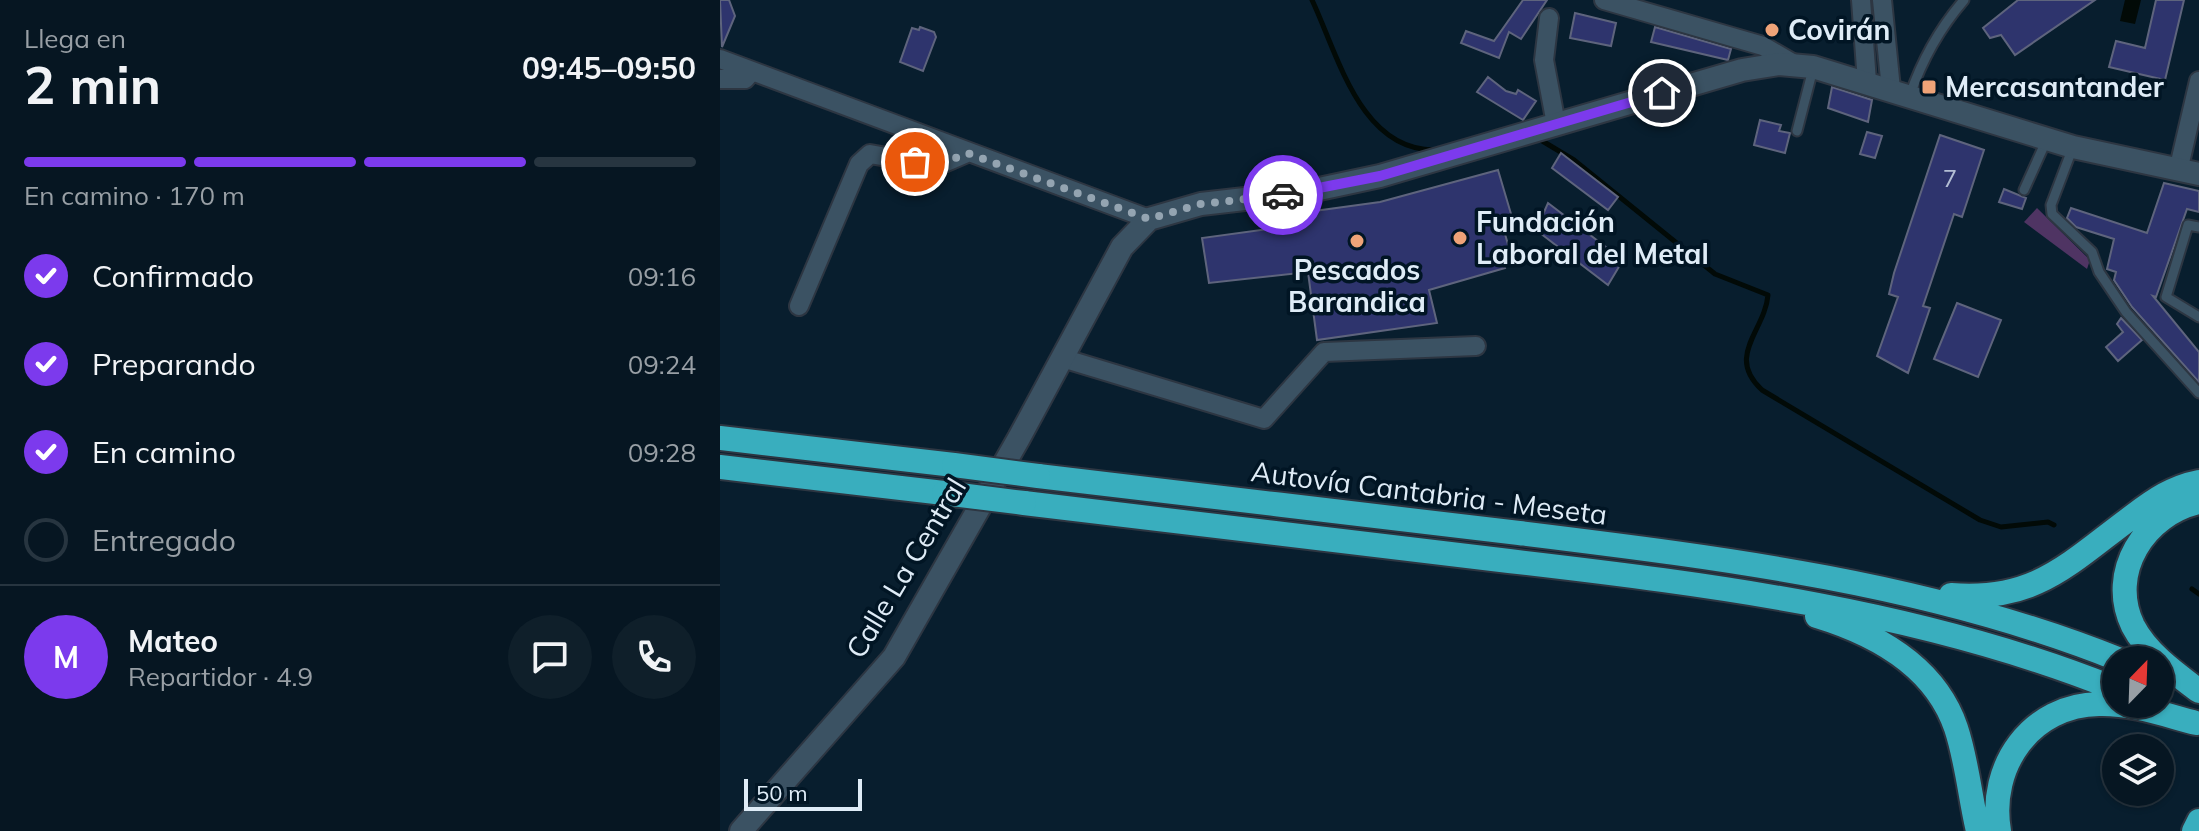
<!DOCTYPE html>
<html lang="es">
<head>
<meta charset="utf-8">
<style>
  :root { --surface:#061622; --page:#0f1f2a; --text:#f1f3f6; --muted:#989fa5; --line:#273540; --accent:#7c3aed }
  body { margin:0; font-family:Mulish,sans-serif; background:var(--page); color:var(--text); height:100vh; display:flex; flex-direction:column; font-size:30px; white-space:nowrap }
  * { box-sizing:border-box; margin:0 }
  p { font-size:26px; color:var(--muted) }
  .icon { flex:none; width:44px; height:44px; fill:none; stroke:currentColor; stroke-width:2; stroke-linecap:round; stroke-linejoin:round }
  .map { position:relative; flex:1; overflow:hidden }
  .sheet { display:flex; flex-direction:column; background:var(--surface); width:720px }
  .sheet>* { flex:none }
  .needle { width:52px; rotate:23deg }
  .buttons { position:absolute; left:1382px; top:646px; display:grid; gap:16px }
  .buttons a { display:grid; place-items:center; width:72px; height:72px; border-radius:50%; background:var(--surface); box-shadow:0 2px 6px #0004,0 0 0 2px var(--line); font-size:40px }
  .scale { position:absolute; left:24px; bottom:20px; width:118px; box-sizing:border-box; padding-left:8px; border:4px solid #dfecf7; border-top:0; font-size:22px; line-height:28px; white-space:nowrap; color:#dfecf7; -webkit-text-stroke:6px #011524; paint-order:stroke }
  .pin { position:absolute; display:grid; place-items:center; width:68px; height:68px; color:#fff; margin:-34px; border:4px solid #fff; border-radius:50%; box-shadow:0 2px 8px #0007 }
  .courier { position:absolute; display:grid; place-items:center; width:80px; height:80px; margin:-40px; border:6px solid #7c3aed; border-radius:50%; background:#fff; color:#222; box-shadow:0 2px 10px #0007 }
  .overview em { font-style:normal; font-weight:700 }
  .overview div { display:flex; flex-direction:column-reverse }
  .overview { display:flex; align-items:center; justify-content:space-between; height:136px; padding:0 24px }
  h1 { font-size:52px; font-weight:700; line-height:60px }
  .bar { display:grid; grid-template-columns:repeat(4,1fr); gap:12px 8px; align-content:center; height:96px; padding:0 24px }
  .bar i { height:10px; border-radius:6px; background:var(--line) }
  .bar .active { background:var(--accent) }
  .bar p { grid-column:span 4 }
  .line { display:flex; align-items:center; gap:20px; padding:0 24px; border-top:2px solid var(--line) }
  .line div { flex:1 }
  .round { display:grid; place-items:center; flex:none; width:84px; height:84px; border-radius:42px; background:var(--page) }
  ol { padding:0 24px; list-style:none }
  li { display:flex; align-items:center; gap:24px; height:88px }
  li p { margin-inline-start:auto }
  li .icon { padding:8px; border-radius:50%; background:var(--accent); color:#fff; stroke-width:4 }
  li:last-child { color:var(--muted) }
  li i { width:44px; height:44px; border:4px solid var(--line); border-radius:50% }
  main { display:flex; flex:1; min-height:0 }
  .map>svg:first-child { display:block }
  .green { fill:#4f3463 }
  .water { fill:#020a07 }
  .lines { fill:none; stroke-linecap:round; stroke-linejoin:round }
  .stream { stroke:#020a07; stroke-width:5 }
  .building { fill:#2e346d; stroke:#5e647d; stroke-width:2 }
  .service-casing { stroke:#2d3642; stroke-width:13 }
  .minor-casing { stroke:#2d3642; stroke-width:22 }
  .tertiary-casing { stroke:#2d3642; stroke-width:26 }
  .motorway-casing { stroke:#2d3642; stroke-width:28 }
  .service { stroke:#3b5263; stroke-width:9 }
  .minor { stroke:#3b5263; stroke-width:18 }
  .tertiary { stroke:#3b5263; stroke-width:22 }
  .motorway { stroke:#39aebe; stroke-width:24 }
  .motorway-bridge-casing { stroke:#2d3642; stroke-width:28; stroke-linecap:butt }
  .motorway-bridge { stroke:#39aebe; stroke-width:24 }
  .done { stroke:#94a4b1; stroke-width:8; stroke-dasharray:0 14.4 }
  .route { stroke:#7c3aed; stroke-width:10 }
  .poi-dot { fill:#efa378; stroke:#011524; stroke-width:3 }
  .labels { text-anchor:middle; stroke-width:7; stroke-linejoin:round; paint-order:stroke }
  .number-label { font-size:24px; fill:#b3bed4 }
  .poi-label { font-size:28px; font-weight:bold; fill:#dfecf7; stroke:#011524; text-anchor:start }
  .street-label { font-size:28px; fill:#dfecf7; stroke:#011524 }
</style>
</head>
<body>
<main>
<section class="sheet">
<div class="overview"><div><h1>2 min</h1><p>Llega en</p></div><em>09:45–09:50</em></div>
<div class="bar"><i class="active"></i><i class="active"></i><i class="active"></i><i></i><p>En camino · 170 m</p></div>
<ol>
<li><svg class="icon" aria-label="check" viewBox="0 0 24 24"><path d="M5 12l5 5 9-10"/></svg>Confirmado<p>09:16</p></li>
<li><svg class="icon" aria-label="check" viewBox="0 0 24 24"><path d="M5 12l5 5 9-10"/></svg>Preparando<p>09:24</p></li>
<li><svg class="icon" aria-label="check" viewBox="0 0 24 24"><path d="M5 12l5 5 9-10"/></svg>En camino<p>09:28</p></li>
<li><i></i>Entregado</li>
</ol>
<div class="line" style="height:144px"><b class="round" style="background:var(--accent);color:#fff">M</b><div><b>Mateo</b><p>Repartidor · 4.9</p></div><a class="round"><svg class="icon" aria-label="chat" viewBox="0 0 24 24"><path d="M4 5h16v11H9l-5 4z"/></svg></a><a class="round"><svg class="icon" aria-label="phone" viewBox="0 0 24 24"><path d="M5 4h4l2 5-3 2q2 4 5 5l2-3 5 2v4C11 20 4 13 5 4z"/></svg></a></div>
</section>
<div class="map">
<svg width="1479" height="831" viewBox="0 0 1479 831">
  <rect width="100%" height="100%" fill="#081e2e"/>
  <path class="green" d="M 1317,208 L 1370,260 L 1367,269 L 1304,222 Z"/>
  <path class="water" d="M 1405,0 L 1421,0 L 1415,24 L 1400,21 Z"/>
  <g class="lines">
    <path class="stream" d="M 592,0 C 618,55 640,150 714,150
      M 819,139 L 854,160 L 995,274 L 1048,295 C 1045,331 1005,356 1042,390 L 1260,520 L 1281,527 L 1328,522 L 1334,525
      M 1472,589 L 1479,594"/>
  </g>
  <path class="building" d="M 0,0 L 9,0 L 15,16 L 2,47 Z
    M 803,0 L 827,0 L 801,39 L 789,32 L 779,58 L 741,43 L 746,31 L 774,41 Z
    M 1298,0 L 1375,0 L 1295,55 L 1281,35 L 1270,38 L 1263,28 Z
    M 1436,0 L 1464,0 L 1445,80 L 1389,67 L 1396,41 L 1425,48 Z
    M 855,13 L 896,23 L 891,46 L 850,38 Z
    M 200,27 L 214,32 L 216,37 L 203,71 L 180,62 L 192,28 L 199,30 Z
    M 935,27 L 1011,49 L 1008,60 L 931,42 Z
    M 923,71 L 936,75 L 934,81 L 920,83 Z
    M 768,77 L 786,91 L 796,94 L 798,90 L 816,101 L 803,120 L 757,92 Z
    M 1112,87 L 1152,100 L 1148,122 L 1108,108 Z
    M 1040,120 L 1061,125 L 1059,131 L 1070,133 L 1065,153 L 1034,145 Z
    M 1147,132 L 1162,136 L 1155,158 L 1140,154 Z
    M 1220,135 L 1264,150 L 1242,217 L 1234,214 L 1203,306 L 1210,308 L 1188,373 L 1157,356 L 1178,297 L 1169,294 L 1174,273 Z
    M 841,153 L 898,197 L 888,210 L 832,168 Z
    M 778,170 L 794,224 L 783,227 L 789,248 L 780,251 L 785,268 L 709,290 L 717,323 L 597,340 L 588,272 L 489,283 L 482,238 L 578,225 L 576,216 L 587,212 L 660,202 Z
    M 1444,183 L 1479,191 L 1479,212 L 1467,209 L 1436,297 L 1433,296 L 1479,352 L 1479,382 L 1412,307 L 1394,280 L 1396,272 L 1387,269 L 1394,239 L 1356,227 L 1347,218 L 1351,208 L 1427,233 Z
    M 1284,189 L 1306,198 L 1302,209 L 1279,202 Z
    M 828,203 L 903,260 L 888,285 L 816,230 Z
    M 1237,303 L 1281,320 L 1258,377 L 1214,359 Z
    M 1401,318 L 1422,340 L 1398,361 L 1386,347 L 1403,332 L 1397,324 Z"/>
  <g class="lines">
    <g class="service-casing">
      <path id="service" d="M 1190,95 C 1202,60 1219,29 1244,0
        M 1077,131 L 1093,69
        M 1353,147 L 1331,205 L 1332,214 L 1372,252 L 1379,272 L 1406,312 L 1479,393
        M 1304,190 L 1327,139
        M 1479,227 L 1468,225 L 1446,297 L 1479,317"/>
    </g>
    <g class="minor-casing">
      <path id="minor" d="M 884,0 L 1043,46 L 1074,64
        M 1141,0 L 1147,82
        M 1162,0 L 1171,89
        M 829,18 L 824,60 L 836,124
        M 0,59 L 429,219
        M 0,79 L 25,79 L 32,71
        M 1458,171 L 1479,81
        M 79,306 L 139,164 L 150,154 L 217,166 L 247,153
        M 342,358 L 544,419 L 604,352 L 756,346"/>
    </g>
    <g class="tertiary-casing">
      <path id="tertiary" d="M 21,831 L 174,657 L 299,438 L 402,247 L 429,219 L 481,204 L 585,192 L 660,176 L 1022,70 L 1059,64 L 1093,67 L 1353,147 L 1479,174"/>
    </g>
    <g class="motorway-casing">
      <path id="motorway" d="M 0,438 L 234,465
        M 0,467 L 224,493
        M 318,476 C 478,495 639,514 799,533 C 1002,558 1209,583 1400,660
        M 1479,502 C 1425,514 1387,572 1413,626 C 1427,653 1455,673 1479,691
        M 304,503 C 466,522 628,541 789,561 C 995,585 1202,611 1396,689
        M 1231,595 C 1316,602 1349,563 1413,516 C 1434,500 1453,487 1479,482
        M 1097,616 C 1156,634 1215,666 1236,728 C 1247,761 1250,797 1258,831
        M 1279,831 C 1268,766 1311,705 1379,704 C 1412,703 1445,715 1476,723
        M 1474,831 L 1479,821"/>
    </g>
    <use href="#service" class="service"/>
    <use href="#minor" class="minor"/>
    <use href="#tertiary" class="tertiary"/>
    <use href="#motorway" class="motorway"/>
    <g class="motorway-bridge-casing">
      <path id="motorway-bridge" d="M 234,465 L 318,476
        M 224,493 L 304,503"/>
    </g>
    <use href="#motorway-bridge" class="motorway-bridge"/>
  </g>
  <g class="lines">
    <path class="done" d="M 195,162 L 217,166 L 247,153 L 429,219 L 481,204 L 563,195"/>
    <path class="route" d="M 563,195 L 660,176 L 942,93"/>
  </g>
  <g class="poi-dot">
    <circle cx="1052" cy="30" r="8"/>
    <rect x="1201" y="79" width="16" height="16" rx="4"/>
    <circle cx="740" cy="238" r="8"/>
    <circle cx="637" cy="241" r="8"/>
  </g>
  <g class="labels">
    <g class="number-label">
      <text x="1230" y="187">7</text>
    </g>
    <g class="poi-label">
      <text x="1068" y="40">Covirán</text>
      <text x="1225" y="97">Mercasantander</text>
      <text x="756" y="232">Fundación<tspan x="756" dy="32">Laboral del Metal</tspan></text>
      <text x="637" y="280" text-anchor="middle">Pescados<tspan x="637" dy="32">Barandica</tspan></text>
    </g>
    <g class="street-label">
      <text transform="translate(709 493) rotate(7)" y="10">Autovía Cantabria - Meseta</text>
      <text transform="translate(186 568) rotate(-59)" y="10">Calle La Central</text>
    </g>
  </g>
</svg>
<div class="buttons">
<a><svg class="needle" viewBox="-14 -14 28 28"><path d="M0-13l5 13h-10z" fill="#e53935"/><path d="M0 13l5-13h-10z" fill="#989fa5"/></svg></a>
<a><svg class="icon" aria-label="layers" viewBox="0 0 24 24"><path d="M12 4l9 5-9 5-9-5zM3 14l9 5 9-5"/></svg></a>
</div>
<div class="scale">50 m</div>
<div class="pin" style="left:195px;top:162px;background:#ea580c"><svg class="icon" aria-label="bag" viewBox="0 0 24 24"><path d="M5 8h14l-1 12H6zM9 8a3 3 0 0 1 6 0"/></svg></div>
<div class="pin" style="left:942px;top:93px;background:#1f2937"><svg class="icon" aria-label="home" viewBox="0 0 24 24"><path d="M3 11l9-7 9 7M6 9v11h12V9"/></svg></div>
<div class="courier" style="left:563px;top:195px"><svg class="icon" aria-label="car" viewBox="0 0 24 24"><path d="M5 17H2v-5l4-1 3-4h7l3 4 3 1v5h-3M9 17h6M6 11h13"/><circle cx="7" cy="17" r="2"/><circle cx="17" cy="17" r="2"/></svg></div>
</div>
</main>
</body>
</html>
